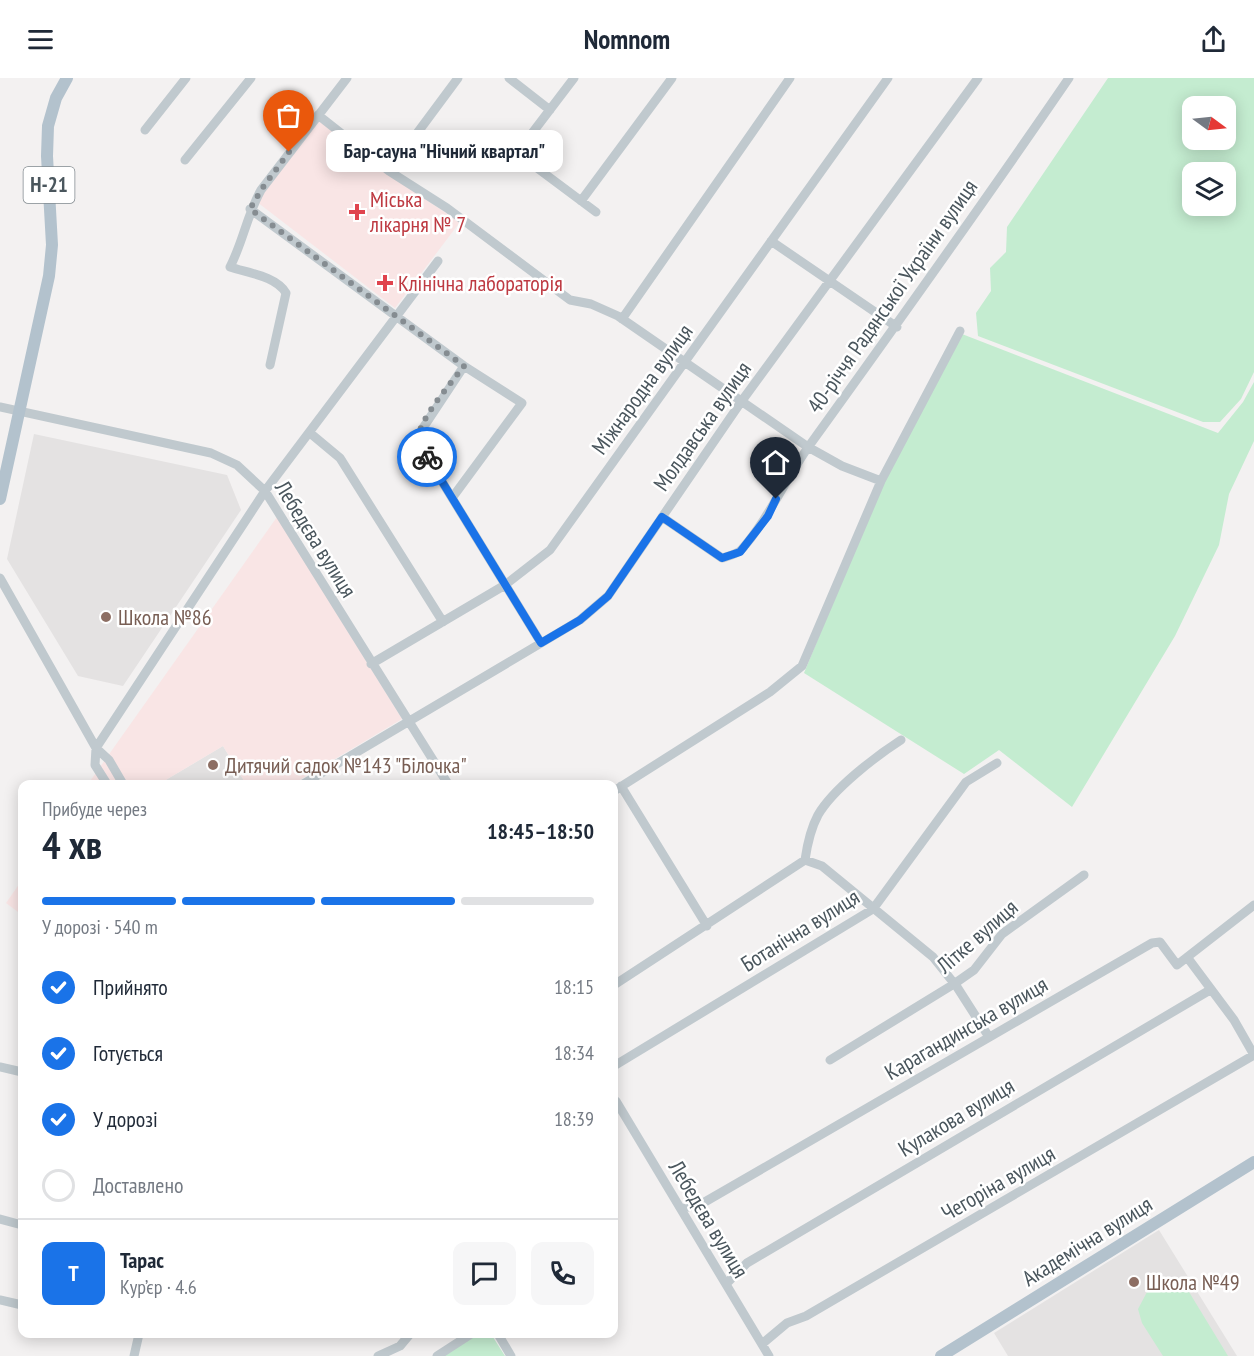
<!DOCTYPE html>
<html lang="uk">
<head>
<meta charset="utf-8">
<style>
  :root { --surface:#fff; --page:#f6f6f7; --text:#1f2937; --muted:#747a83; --line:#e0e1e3; --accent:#1a73e8 }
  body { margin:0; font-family:"PT Sans Narrow",sans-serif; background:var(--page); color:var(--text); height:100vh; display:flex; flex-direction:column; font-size:22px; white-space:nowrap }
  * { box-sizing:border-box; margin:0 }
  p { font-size:20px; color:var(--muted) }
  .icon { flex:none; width:33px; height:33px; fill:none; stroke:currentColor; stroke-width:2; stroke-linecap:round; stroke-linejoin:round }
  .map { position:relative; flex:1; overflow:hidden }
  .drawer { position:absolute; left:18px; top:702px; width:600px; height:558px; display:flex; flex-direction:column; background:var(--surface); border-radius:12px; box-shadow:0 3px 15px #0003 }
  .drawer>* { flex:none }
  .needle { width:39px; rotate:105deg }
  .fabs { position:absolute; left:1182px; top:18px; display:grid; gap:12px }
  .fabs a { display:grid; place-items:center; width:54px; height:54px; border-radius:12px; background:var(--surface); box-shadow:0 3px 15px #0003; font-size:30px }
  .pin { position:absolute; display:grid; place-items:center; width:51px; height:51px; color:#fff; margin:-62px -26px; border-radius:50% 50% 50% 0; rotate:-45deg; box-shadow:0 0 6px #0007 }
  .pin .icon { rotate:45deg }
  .courier { position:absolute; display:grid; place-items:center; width:60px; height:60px; margin:-30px; border:4px solid #1a73e8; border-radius:50%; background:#fff; color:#222; box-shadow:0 2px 8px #0007 }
  .bubble { position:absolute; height:42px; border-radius:12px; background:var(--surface); box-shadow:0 3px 15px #0003; font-size:20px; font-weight:700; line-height:42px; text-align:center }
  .head em { font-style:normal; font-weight:700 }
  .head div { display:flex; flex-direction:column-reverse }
  .head { display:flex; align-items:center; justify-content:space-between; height:102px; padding:0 24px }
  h1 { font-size:39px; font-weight:700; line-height:45px }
  .bar { display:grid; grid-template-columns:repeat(4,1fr); gap:9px 6px; align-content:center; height:72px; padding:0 24px }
  .bar i { height:8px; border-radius:4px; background:var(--line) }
  .bar .on { background:var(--accent) }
  .bar p { grid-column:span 4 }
  .line { display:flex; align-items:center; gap:15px; padding:0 24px; border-top:2px solid var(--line) }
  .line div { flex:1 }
  .round { display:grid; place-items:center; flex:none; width:63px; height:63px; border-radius:12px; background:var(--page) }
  ol { padding:0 24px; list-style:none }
  li { display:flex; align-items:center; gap:18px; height:66px }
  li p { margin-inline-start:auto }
  li .icon { padding:6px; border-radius:50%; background:var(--accent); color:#fff; stroke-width:4 }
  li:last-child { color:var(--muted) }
  li i { width:33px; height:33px; border:3px solid var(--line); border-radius:50% }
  header { display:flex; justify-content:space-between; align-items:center; height:78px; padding:0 24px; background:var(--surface); font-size:27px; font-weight:700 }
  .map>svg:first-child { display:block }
  .education { fill:#e4e2e2 }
  .medical { fill:#f9e5e5 }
  .green { fill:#c4ecd0; fill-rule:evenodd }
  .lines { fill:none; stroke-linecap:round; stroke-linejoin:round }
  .minor { stroke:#c0c9ce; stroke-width:9 }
  .major { stroke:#b3c2cd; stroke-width:12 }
  .done { stroke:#858c91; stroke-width:6; stroke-dasharray:0 10.8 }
  .route { stroke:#1a73e8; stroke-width:8 }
  .health-dot { fill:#e0444e; stroke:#fff; stroke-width:2 }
  .education-dot { fill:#8d6e63; stroke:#fff; stroke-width:2 }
  .labels { text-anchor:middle; stroke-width:5; stroke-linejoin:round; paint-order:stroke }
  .shield { fill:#fff; stroke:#80898e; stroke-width:1.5 }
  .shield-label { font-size:21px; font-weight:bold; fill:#4a565d }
  .health-label { font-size:22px; fill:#be3a42; stroke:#fff; text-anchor:start }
  .street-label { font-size:22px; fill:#4a565d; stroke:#fff }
  .education-label { font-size:22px; fill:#785e54; stroke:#fff; text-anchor:start }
</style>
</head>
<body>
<header><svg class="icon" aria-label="menu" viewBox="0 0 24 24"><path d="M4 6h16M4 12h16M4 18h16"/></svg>Nomnom<svg class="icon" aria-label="share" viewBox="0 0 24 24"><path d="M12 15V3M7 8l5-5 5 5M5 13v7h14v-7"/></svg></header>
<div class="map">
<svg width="1254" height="1278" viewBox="0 0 1254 1278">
  <rect width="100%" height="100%" fill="#f3f1f1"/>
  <path class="education" d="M 34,356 L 227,397 L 241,432 L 123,608 L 78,598 L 7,481 Z
    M 223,668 L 246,706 L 159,706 Z
    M 1159,1152 L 1237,1278 L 1008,1278 L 994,1255 Z"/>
  <path class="medical" d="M 320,42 L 417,116 L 460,144 L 395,230 L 257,124 Z
    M 277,439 L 402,641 L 293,706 L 246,706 L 223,668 L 159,706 L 88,706 Z
    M 22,802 L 22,837 L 6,825 Z"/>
  <path class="green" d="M 1108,0 L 1254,0 L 1254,294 L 1241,321 L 1220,344 L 1203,344 L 978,258 L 976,235 L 991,213 L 990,190 L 1006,174 L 1007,149 ZM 1226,28 L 1226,62 L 1192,62 L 1192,28 ZM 1226,94 L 1226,128 L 1192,128 L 1192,94 Z
    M 962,256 L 1218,355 L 1243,324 L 1254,304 L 1254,363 L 1229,416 L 1219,467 L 1175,558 L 1072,729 L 999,672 L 964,696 L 804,595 L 879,412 Z
    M 1168,1205 L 1176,1205 L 1186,1209 L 1228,1278 L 1163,1278 L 1142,1245 L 1138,1231 L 1147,1214 Z
    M 468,1256 L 491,1256 L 505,1278 L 433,1278 Z"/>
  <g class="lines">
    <path class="minor" d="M 509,0 L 550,32
      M 574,0 L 517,75 L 596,134
      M 318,37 L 389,93 L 447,130 L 570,222 L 591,226 L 618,238 L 808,369 L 842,388 L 881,403
      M 145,52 L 186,0
      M 185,82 L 251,0
      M 389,93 L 458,0
      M 581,123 L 672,0
      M 250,131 L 464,288 L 522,325 L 452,420
      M 771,163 L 897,249
      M 622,241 L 790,0
      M 270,287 L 286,215 C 276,198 248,195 230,189 C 243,164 247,137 261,112 L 347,0
      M 464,288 L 419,356 L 422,371 L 541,565
      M 0,329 L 211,375 L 237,387 L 265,413 L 448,706
      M 310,355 L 340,380 L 443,544
      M 662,439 L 722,480 C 729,478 738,476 742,471 C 769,440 785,402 809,368 C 897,246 984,124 1069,0
      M 0,500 L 96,670 L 109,682 L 123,706
      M 371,586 L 505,507 L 550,472 L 888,0
      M 107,706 L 95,687 L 96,670 L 265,413 L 438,183
      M 303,706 L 580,542 L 608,518 L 741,324 L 978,0
      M 621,708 L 707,848
      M 614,713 L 770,614 L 802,588 L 881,403 L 960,253
      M 805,782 L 822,788 L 933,879 L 957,909 L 989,959
      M 1187,879 L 1234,942 L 1254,977
      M 614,907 L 805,782 C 807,768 811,750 818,737 C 833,711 876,678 901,662
      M 830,982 L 954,906 L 974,892 L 1002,856 L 1084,797
      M 614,988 L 873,831 L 966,704 L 997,685
      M 0,989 L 22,994
      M 616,1023 L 769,1278
      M 681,1131 L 703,1125 L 1152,865 L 1160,864 L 1177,887 L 1254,827
      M 0,1141 L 22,1147
      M 726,1206 L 747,1185 L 1210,912
      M 0,1222 L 22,1227
      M 498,1256 L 511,1278
      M 762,1266 L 787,1245 L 806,1238 L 1254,977
      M 134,1278 L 139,1256
      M 378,1278 L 400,1268 L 410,1256
      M 437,1278 L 471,1256"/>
    <path class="major" d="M 0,421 L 49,198 L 52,167 L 47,78 L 48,48 L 56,20 L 67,0
      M 941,1278 L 1254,1084"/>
  </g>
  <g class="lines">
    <path class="done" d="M 289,74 L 261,112 L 250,131 L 464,288 C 453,303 421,339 419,357 C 418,365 422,373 427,379"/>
    <path class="route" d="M 427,379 L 541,565 L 580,542 L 608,518 L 662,439 L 722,480 L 740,474 L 768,438 L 776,421"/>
  </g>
  <g class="health-dot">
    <path d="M354 125h6v6h6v6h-6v6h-6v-6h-6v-6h6z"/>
    <path d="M382 196h6v6h6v6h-6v6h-6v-6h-6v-6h6z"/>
  </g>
  <g class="education-dot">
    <circle cx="106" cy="539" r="6"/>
    <circle cx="213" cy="687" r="6"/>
    <circle cx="1134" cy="1204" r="6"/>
  </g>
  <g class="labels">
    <rect class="shield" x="23.5" y="89" width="51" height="36" rx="4.5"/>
    <g class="shield-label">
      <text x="49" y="114">Н-21</text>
    </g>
    <g class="health-label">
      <text x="370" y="129">Міська<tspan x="370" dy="25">лікарня № 7</tspan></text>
      <text x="398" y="213">Клінічна лабораторія</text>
    </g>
    <g class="street-label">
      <text transform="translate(892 218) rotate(-55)" y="8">40-річчя Радянської України вулиця</text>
      <text transform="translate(642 311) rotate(-54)" y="8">Міжнародна вулиця</text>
      <text transform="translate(702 348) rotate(-55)" y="8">Молдавська вулиця</text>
      <text transform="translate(316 461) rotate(58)" y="8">Лебедєва вулиця</text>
      <text transform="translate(800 852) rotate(-32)" y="8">Ботанічна вулиця</text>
      <text transform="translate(977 858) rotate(-41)" y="8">Літке вулиця</text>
      <text transform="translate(966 950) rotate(-30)" y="8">Карагандинська вулиця</text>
      <text transform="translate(956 1039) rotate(-31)" y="8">Кулакова вулиця</text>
      <text transform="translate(998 1105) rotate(-30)" y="8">Чегоріна вулиця</text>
      <text transform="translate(709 1141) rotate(59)" y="8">Лебедєва вулиця</text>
      <text transform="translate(1087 1163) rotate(-32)" y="8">Академічна вулиця</text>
    </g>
    <g class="education-label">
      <text x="118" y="547">Школа №86</text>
      <text x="225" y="695">Дитячий садок №143 "Білочка"</text>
      <text x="1146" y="1212">Школа №49</text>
    </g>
  </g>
</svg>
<div class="fabs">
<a><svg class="needle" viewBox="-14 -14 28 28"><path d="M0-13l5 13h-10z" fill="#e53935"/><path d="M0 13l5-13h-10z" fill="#747a83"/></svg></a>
<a><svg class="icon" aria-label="layers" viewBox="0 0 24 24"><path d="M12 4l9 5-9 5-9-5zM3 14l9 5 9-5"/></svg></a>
</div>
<div class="pin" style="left:289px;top:74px;background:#ea580c"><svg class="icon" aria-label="bag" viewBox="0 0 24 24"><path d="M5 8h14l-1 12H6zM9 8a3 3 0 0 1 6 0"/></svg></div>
<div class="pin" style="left:776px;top:421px;background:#1f2937"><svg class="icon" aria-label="home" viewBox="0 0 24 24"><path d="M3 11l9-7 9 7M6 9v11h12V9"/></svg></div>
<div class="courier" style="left:427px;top:379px"><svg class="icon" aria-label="bike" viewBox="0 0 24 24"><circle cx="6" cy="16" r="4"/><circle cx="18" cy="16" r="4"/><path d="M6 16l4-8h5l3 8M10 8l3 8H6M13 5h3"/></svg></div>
<div class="bubble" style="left:326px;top:52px;width:237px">Бар-сауна &quot;Нічний квартал&quot;</div>
<section class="drawer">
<div class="head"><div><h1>4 хв</h1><p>Прибуде через</p></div><em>18:45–18:50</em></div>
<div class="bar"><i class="on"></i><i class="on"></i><i class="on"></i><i></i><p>У дорозі · 540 m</p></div>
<ol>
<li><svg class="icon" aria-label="check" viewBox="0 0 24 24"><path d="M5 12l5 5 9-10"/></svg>Прийнято<p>18:15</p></li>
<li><svg class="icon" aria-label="check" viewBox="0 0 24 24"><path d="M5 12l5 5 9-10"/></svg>Готується<p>18:34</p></li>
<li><svg class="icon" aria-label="check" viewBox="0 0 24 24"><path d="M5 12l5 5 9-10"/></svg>У дорозі<p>18:39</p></li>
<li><i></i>Доставлено</li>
</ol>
<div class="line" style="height:108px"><b class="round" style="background:var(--accent);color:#fff">Т</b><div><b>Тарас</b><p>Кур’єр · 4.6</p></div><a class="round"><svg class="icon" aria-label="chat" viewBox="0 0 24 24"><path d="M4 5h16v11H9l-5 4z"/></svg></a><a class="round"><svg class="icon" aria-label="phone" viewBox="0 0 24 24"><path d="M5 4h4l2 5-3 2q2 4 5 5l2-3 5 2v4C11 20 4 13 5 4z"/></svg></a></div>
</section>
</div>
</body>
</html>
